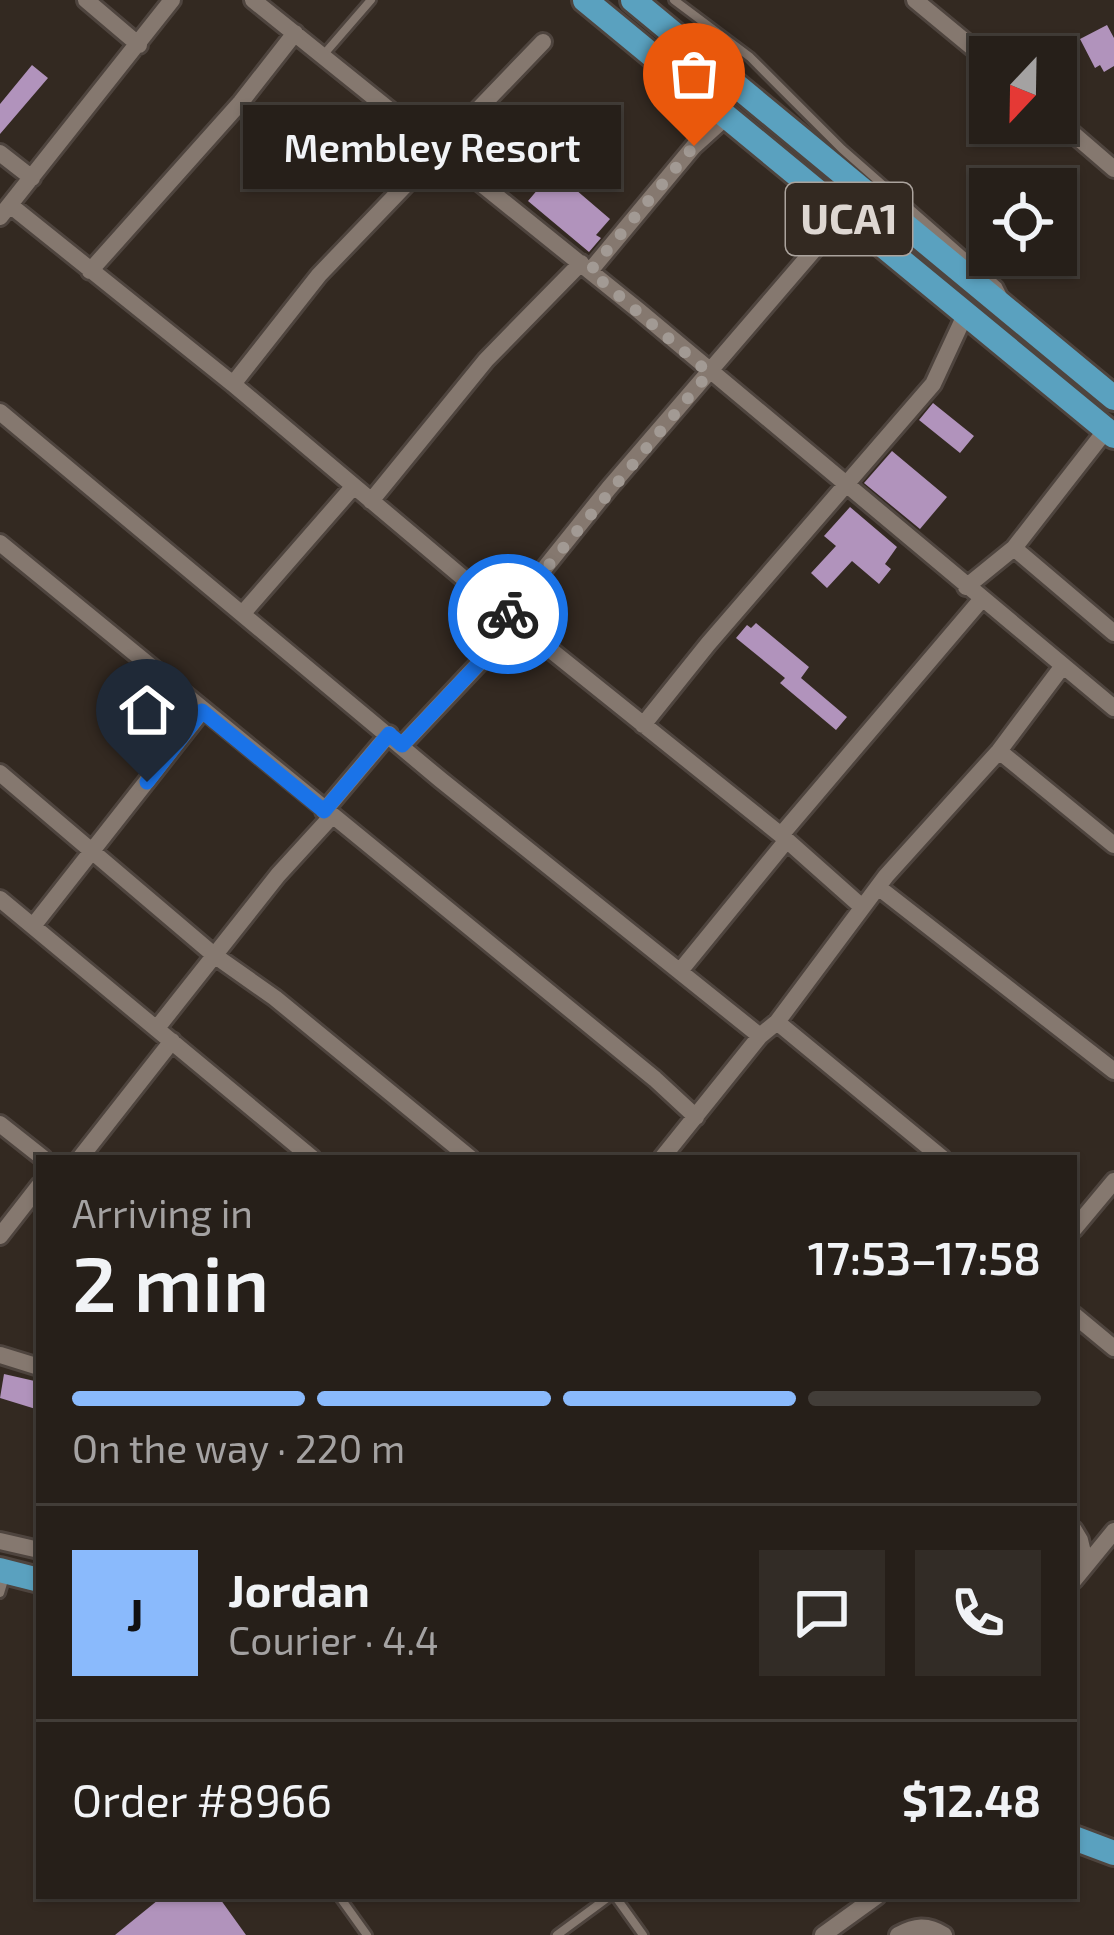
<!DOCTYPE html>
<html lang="en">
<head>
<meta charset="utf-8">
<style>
  :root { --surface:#261f19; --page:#322c26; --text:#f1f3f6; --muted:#a4a2a2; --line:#423d38; --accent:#8abafc }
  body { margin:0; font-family:"Exo 2",sans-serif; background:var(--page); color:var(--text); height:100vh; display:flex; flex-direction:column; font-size:45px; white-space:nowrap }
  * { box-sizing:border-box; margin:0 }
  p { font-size:39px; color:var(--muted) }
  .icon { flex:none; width:66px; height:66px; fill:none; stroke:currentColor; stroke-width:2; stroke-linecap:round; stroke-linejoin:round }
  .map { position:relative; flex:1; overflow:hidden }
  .side { position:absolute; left:36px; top:1155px; width:1041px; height:744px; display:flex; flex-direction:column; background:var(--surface); border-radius:0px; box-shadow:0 3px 9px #0004,0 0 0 3px var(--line) }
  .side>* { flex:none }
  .needle { width:78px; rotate:202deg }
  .buttons { position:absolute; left:969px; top:36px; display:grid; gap:24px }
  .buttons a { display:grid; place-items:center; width:108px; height:108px; border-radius:0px; background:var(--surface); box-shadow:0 3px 9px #0004,0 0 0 3px var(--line); font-size:60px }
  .pin { position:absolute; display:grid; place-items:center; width:102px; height:102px; color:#fff; margin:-123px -51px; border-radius:50% 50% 50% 0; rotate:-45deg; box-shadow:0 0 12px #0007 }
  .pin .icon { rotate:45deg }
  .courier { position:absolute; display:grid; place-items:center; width:120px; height:120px; margin:-60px; border:9px solid #1a73e8; border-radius:50%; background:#fff; color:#222; box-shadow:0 3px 15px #0007 }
  .bubble { position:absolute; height:84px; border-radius:0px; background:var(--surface); box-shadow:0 3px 9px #0004,0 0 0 3px var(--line); font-size:39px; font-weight:600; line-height:84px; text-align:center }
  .overview em { font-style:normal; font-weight:600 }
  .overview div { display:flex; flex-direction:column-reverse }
  .overview { display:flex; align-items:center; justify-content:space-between; height:204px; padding:0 36px }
  h1 { font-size:78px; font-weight:600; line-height:90px }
  .bar { display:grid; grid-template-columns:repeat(4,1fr); gap:18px 12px; align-content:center; height:144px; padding:0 36px }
  .bar i { height:15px; border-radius:9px; background:var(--line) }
  .bar .on { background:var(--accent) }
  .bar p { grid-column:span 4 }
  .line { display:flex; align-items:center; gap:30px; padding:0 36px; border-top:3px solid var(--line) }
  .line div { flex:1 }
  .round { display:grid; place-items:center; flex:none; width:126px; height:126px; border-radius:0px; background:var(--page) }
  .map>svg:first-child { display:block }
  .building { fill:#b193bc }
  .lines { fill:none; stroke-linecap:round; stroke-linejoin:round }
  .lane-casing { stroke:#4e443e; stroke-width:14 }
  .street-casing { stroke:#4e443e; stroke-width:22 }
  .primary-casing { stroke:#4e443e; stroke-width:30 }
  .lane { stroke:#85786f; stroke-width:8 }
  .street { stroke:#85786f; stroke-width:16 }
  .primary { stroke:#5aa1bf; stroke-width:24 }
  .done { stroke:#a29a94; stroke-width:12; stroke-dasharray:0 21.6 }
  .route { stroke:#1a73e8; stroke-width:15 }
  .labels { text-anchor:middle; stroke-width:12; stroke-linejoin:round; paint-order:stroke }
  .shield { fill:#332921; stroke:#aba39d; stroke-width:3 }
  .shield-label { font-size:42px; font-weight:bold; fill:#ded7d2 }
</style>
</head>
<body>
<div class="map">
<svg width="1114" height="1935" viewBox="0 0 1114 1935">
  <rect width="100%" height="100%" fill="#332921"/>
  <path class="building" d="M 1107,25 L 1114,38 L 1114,66 L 1104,72 L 1100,65 L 1095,68 L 1080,39 Z
    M 32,65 L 48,78 L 0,134 L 0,104 Z
    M 474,135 L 479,135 L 519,168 L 506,184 L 463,148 Z
    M 548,166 L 610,219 L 596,235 L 601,238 L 589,252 L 528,201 L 539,188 L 533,183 Z
    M 933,403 L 974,436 L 960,453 L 919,420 Z
    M 892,451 L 947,497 L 920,529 L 864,483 Z
    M 850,507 L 897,547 L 885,564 L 891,569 L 879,584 L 852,561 L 827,588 L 811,573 L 836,546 L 824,536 Z
    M 756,623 L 809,667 L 801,678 L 847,717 L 836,730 L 780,683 L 785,678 L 736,638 L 747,625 L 751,628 Z
    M 4,1374 L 39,1382 L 39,1410 L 0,1398 Z
    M 163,1896 L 218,1896 L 246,1935 L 115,1935 Z"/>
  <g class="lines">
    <g class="lane-casing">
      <path id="lane" d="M 674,0 L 750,57 L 842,149 L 998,286 L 1003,296
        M 325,53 L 371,0
        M 0,1593 L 6,1573
        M 339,1896 L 367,1935
        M 615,1896 L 643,1935
        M 557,1935 L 610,1896"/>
    </g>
    <g class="street-casing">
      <path id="street" d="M 86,0 L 139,45
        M 253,0 L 638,310 L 1114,708
        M 915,0 L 990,62
        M 1056,119 L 1114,169
        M 0,153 L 32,178
        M 10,205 L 233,384 L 507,615 L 781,835 L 862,907
        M 0,217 L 172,0
        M 90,271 L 241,102 L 295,33
        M 590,271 L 694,146 L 726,117
        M 233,384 L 319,275 L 543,42
        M 0,412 L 441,780 L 760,1036
        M 371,501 L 486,360 L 581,263
        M 0,543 L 655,1079 L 696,1117
        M 1014,548 L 1114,633
        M 966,587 L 1014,548 L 1106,430
        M 243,613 L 353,487
        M 507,615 L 609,488 L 844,215
        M 643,725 L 708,644 L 933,384 L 965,315
        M 402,745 L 517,623
        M 999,751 L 1114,845
        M 0,773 L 214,955 L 275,998 L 470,1158
        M 324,811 L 389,734
        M 781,835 L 981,600
        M 878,887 L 1114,1071
        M 0,899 L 312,1158
        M 33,926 L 202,711
        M 680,971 L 787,840
        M 777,1022 L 942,1158
        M 157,1028 L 278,875 L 331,817
        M 0,1124 L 43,1158
        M 80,1158 L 172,1041
        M 662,1158 L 760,1036 L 777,1022 L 886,876 L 999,751 L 1062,667
        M 1074,1229 L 1114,1181
        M 0,1236 L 39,1186
        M 1074,1315 L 1114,1348
        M 0,1355 L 39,1367
        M 1074,1530 L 1080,1540 L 1086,1565
        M 0,1541 L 39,1550
        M 1074,1580 L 1114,1531
        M 823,1935 L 877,1896
        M 898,1935 C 915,1926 927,1924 944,1935"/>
    </g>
    <g class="primary-casing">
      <path id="primary" d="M 585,0 L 1114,436
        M 633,0 L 1114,398
        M 0,1570 L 39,1580
        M 1074,1838 L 1114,1853"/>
    </g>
    <use href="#lane" class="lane"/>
    <use href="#street" class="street"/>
    <use href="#primary" class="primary"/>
  </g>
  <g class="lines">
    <path class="done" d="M 508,614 L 709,373 L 590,271 L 694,146"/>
    <path class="route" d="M 147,782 L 202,711 L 324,811 L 389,734 L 402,745 L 517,623 L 508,614"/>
  </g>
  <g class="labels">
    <rect class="shield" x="786" y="183" width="126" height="72" rx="9"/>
    <g class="shield-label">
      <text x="849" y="234">UCA1</text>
    </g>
  </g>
</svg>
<div class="buttons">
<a><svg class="needle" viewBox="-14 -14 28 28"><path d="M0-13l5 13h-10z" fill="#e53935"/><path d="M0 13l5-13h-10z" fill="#a4a2a2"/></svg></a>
<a><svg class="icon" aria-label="locate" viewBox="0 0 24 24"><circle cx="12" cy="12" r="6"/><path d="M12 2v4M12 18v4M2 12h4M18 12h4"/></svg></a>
</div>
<div class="pin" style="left:694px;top:146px;background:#ea580c"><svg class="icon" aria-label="bag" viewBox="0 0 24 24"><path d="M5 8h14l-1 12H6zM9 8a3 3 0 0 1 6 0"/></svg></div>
<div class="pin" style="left:147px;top:782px;background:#1f2937"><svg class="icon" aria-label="home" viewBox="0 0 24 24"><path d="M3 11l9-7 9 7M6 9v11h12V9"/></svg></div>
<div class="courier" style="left:508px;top:614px"><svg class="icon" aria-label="bike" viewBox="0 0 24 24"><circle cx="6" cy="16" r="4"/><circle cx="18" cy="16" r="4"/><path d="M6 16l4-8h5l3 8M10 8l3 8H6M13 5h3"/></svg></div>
<div class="bubble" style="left:243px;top:105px;width:378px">Membley Resort</div>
<section class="side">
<div class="overview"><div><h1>2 min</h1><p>Arriving in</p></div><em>17:53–17:58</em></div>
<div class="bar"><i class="on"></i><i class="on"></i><i class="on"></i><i></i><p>On the way · 220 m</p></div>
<div class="line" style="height:216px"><b class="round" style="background:var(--accent);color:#111">J</b><div><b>Jordan</b><p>Courier · 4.4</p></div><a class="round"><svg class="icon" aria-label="chat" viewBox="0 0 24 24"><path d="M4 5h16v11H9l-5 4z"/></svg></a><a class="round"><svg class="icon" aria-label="phone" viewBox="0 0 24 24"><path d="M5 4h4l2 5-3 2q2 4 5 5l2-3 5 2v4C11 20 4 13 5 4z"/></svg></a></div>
<div class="line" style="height:156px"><div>Order #8966</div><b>$12.48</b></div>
</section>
</div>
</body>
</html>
